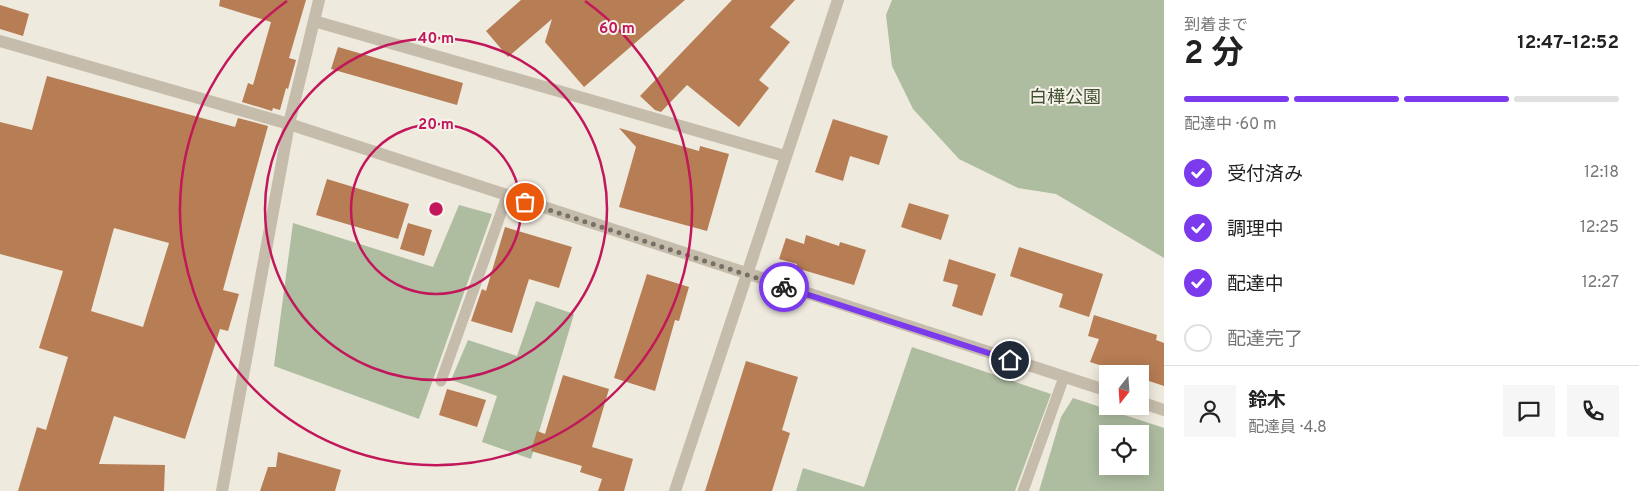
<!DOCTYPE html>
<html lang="ja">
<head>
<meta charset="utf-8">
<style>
  :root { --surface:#fff; --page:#f6f6f6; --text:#222; --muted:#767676; --line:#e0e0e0; --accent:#7c3aed }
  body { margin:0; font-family:Overpass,"Noto Sans JP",sans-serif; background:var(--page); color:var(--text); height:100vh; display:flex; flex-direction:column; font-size:19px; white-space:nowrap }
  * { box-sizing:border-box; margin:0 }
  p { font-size:16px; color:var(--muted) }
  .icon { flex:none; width:28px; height:28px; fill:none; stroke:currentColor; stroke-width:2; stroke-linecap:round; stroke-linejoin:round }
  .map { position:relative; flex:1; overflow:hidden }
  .sheet { display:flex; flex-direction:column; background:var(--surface); width:475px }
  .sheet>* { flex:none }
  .needle { width:32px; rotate:197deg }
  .tools { position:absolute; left:1099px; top:365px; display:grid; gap:10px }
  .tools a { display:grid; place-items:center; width:50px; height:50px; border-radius:0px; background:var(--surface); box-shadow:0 2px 12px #0003; font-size:25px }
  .pin { position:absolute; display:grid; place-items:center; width:42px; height:42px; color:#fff; margin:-21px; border:2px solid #fff; border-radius:50%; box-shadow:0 1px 5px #0007 }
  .courier { position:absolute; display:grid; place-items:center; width:50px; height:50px; margin:-25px; border:4px solid #7c3aed; border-radius:50%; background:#fff; color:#222; box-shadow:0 1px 6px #0007 }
  .overview em { font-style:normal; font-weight:700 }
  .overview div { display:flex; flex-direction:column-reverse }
  .overview { display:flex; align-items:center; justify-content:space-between; height:85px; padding:0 20px }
  h1 { font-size:32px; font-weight:700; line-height:38px }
  .bar { display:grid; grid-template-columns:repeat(4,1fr); gap:8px 5px; align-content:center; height:60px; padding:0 20px }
  .bar i { height:6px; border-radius:4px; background:var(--line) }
  .bar .selected { background:var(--accent) }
  .bar p { grid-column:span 4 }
  .line { display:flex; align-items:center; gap:12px; padding:0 20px; border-top:1px solid var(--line) }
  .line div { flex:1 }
  .round { display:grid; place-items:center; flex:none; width:52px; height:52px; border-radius:0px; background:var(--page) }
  ol { padding:0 20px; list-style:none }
  li { display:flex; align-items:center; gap:15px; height:55px }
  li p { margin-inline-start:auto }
  li .icon { padding:5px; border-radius:50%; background:var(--accent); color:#fff; stroke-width:4 }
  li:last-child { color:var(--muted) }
  li i { width:28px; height:28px; border:2px solid var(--line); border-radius:50% }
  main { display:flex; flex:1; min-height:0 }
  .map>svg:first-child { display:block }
  .green { fill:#aebda0; fill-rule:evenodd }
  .building { fill:#b77d54; fill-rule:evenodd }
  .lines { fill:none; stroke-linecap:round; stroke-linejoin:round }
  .lane { stroke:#c6bcab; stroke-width:11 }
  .street { stroke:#c6bcab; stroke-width:12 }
  .done { stroke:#767068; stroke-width:5; stroke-dasharray:0 9 }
  .route { stroke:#7c3aed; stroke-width:6 }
  .ring { fill:none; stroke:#c2185b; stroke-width:2.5 }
  .labels { text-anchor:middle; stroke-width:4; stroke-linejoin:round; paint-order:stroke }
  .park-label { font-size:18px; fill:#3f5030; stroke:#f7f3ea }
  .centre { fill:#c2185b; stroke:#f7f3ea; stroke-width:2.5 }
  .ring-label { font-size:15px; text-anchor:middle; font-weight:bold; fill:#c2185b; stroke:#f7f3ea; stroke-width:4; stroke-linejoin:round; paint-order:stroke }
</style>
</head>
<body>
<main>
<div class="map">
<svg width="1164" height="491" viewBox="0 0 1164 491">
  <rect width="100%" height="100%" fill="#efeade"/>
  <path class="green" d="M 892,0 L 1164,0 L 1164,258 L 1056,194 L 1018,188 L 959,159 L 913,109 L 892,66 L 886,15 Z
    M 459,205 L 492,214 L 419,419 L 274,366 L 293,223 L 433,267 Z
    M 536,301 L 574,314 L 531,459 L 482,442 L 497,396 L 451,380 L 468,340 L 517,356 Z
    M 912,347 L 1051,394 L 1015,491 L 796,491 L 803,468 L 864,487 Z
    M 1073,398 L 1164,428 L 1164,491 L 1039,491 L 1061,417 ZM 1108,434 L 1140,434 L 1140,466 L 1108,466 Z"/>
  <path class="building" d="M 220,0 L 306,0 L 289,58 L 296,60 L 288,89 L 286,88 L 280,110 L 273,108 L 272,111 L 242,102 L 248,83 L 253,85 L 271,22 L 219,6 Z
    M 521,0 L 685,0 L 584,87 L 545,42 L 552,19 L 508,57 L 486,31 Z
    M 732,0 L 795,0 L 770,27 L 790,42 L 759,80 L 769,88 L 739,127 L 687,85 L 661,112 L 655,110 L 640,96 Z
    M 0,5 L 29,14 L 23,36 L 0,29 Z
    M 338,47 L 463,83 L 457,105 L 331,69 Z
    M 47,76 L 235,127 L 238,118 L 268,126 L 223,290 L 239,294 L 228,331 L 220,329 L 185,439 L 114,416 L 99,464 L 165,465 L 164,491 L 18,491 L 37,427 L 46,430 L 68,357 L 39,348 L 63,271 L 0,254 L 0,122 L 32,130 ZM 114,228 L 169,243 L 143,327 L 91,311 Z
    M 833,119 L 888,136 L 879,165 L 850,156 L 843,181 L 815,172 Z
    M 619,128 L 699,151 L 700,146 L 729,154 L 707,231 L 619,207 L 636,147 Z
    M 327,179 L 409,204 L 398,239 L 316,215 Z
    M 909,203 L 949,215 L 941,240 L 901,227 Z
    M 408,223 L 432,230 L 424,256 L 400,249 Z
    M 505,227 L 572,247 L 559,288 L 529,279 L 512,333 L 471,321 L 482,289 L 486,291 Z
    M 806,235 L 839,246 L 840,242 L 866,250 L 854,285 L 796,268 L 797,264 L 779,259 L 786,238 L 804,244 Z
    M 1019,247 L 1103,274 L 1089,317 L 1059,307 L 1063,294 L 1010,276 Z
    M 949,259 L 996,274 L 982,316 L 952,306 L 958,285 L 943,281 Z
    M 647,274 L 689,287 L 679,321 L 675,320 L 655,391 L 614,378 Z
    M 1094,315 L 1157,335 L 1156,340 L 1164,343 L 1164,386 L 1140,378 L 1140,374 L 1127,374 L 1090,362 L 1099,339 L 1088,336 Z
    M 746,361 L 798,377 L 782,430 L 790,433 L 772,491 L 705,491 Z
    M 563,375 L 609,389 L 592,447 L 633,459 L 624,491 L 598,491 L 602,479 L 580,472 L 582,466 L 531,451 L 537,431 L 545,434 Z
    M 447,389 L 486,400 L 477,427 L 439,415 Z
    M 278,452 L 341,470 L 335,491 L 260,491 L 268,467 L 276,467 Z"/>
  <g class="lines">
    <path class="lane" d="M 441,381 L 507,196
      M 1023,491 L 1064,377"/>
    <path class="street" d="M 314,21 L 785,156
      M 0,41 L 289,124 L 1108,391
      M 1140,402 L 1164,410
      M 222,491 L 289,124 L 319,0
      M 675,491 L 838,0"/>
  </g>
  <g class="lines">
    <path class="done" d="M 525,202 L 784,287"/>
    <path class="route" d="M 784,287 L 1010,360"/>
  </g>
  <g class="ring">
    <circle cx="436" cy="209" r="85"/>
    <circle cx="436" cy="209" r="171"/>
    <path d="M585 1A256 256 0 1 1 287 1"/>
  </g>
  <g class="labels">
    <g class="park-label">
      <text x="1065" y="103">白樺公園</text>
    </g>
  </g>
  <circle cx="436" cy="209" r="8" class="centre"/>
  <g class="ring-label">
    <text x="617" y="33">60 m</text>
    <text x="436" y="43">40 m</text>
    <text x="436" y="129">20 m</text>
  </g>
</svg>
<div class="tools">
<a><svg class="needle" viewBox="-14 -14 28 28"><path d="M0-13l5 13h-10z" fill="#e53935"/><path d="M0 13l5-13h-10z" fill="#767676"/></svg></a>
<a><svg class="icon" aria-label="locate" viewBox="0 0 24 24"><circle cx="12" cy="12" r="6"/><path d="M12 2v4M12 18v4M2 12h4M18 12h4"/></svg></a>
</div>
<div class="pin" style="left:525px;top:202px;background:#ea580c"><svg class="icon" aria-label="bag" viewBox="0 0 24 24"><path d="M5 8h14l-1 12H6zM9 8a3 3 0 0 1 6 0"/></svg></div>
<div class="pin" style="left:1010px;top:360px;background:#1f2937"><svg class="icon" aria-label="home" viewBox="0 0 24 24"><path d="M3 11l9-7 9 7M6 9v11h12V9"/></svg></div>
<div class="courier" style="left:784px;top:287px"><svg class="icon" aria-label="bike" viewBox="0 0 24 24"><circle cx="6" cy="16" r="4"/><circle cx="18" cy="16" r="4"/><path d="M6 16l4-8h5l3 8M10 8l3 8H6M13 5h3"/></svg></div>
</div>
<section class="sheet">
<div class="overview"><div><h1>2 分</h1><p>到着まで</p></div><em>12:47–12:52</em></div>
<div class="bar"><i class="selected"></i><i class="selected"></i><i class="selected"></i><i></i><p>配達中 · 60 m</p></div>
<ol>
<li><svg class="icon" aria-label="check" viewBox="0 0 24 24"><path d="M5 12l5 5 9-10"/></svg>受付済み<p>12:18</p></li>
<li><svg class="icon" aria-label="check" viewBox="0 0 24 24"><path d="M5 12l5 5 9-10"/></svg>調理中<p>12:25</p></li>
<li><svg class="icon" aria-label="check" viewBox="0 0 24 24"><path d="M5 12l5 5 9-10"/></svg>配達中<p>12:27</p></li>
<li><i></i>配達完了</li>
</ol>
<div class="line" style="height:90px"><a class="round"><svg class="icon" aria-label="person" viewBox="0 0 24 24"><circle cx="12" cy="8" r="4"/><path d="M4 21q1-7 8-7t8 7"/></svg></a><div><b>鈴木</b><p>配達員 · 4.8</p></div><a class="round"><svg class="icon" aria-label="chat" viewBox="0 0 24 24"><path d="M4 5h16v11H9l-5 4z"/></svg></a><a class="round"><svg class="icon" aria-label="phone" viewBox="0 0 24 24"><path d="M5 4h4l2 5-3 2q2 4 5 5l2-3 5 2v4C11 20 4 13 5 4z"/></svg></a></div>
</section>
</main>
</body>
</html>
